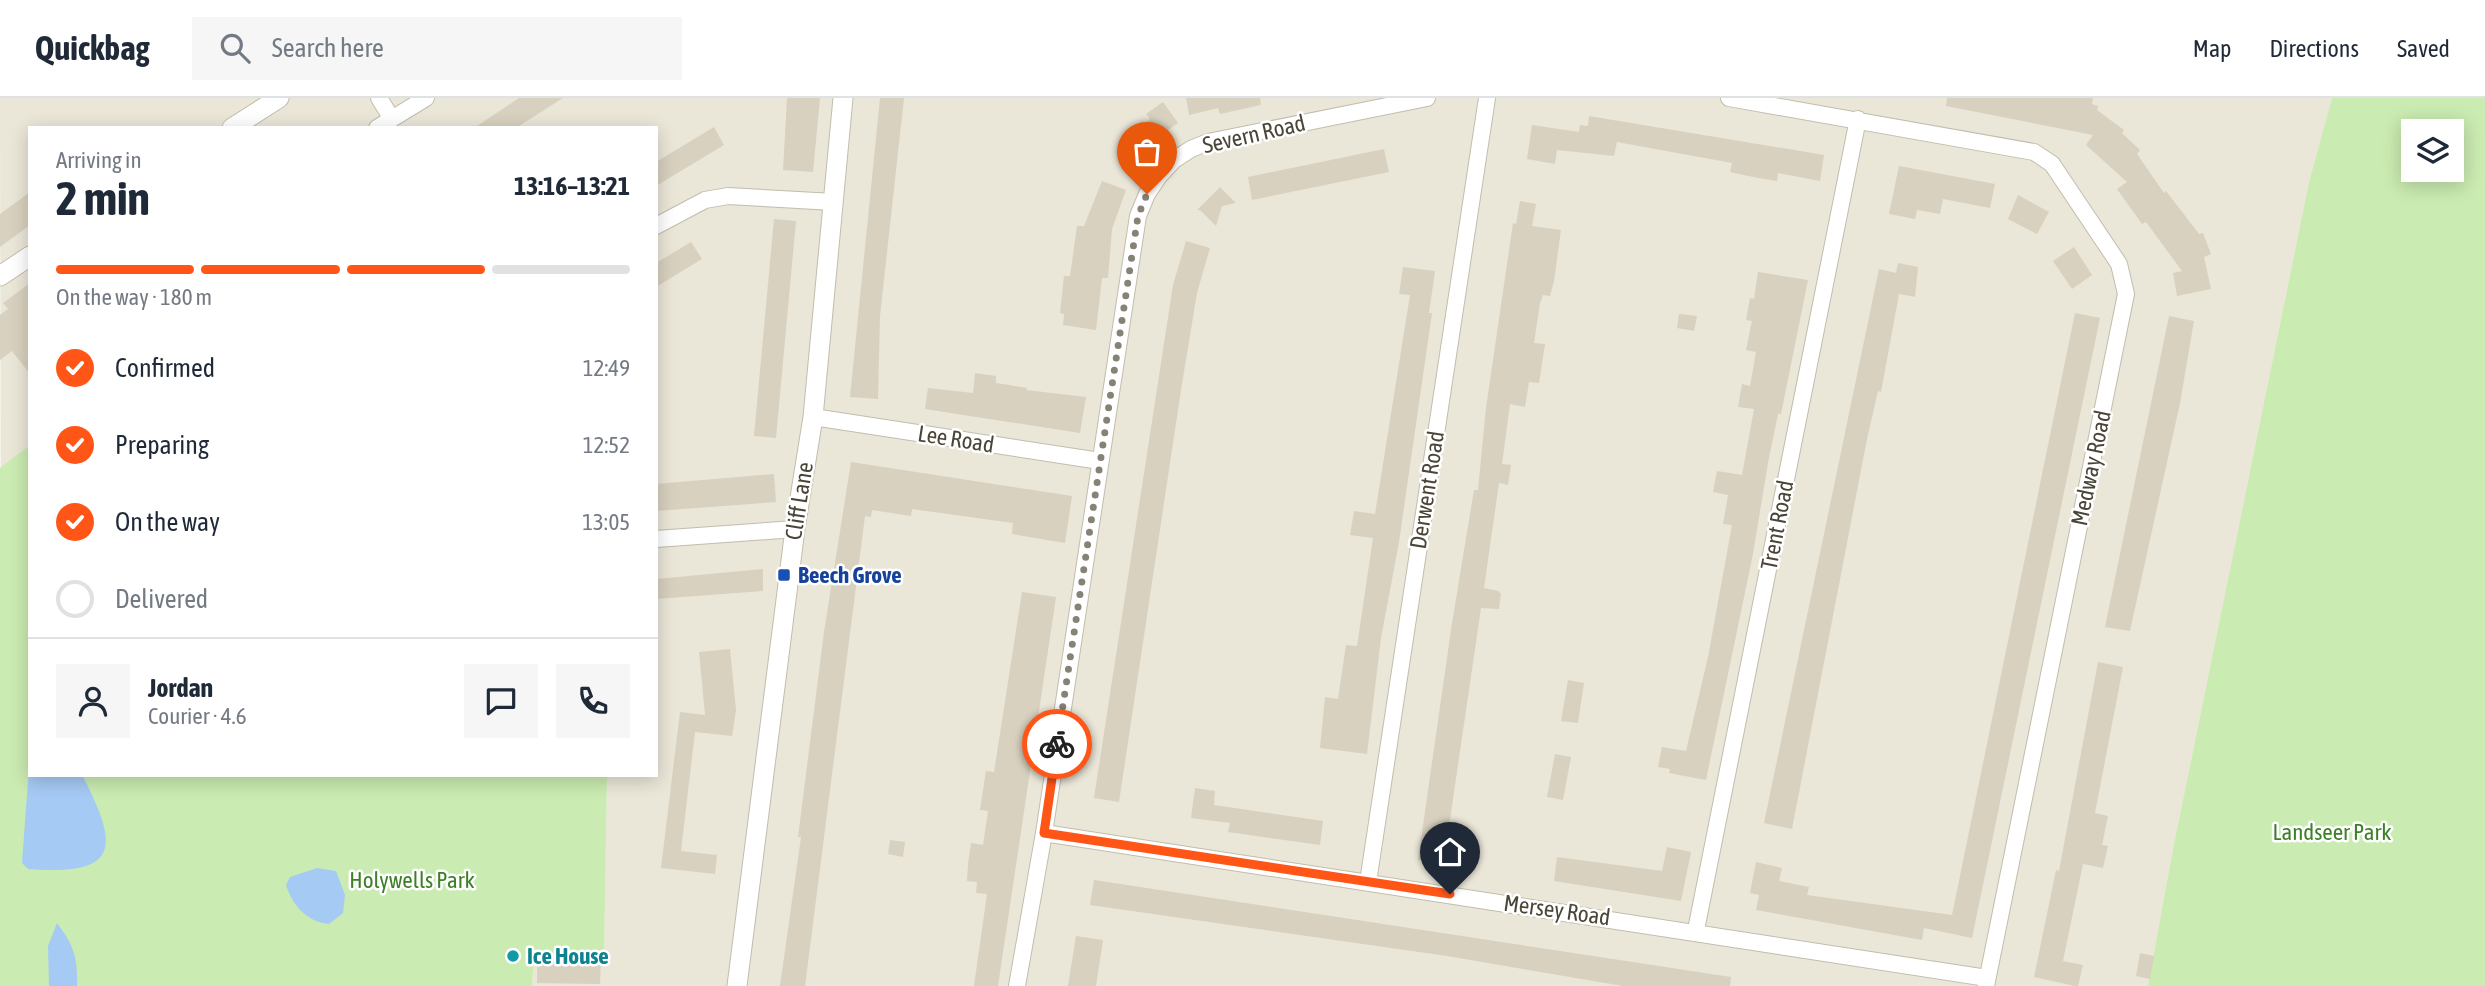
<!DOCTYPE html>
<html lang="en">
<head>
<meta charset="utf-8">
<style>
  :root { --surface:#fff; --page:#f6f6f7; --text:#1f2937; --muted:#747a83; --line:#e0e1e3; --accent:#ff5618 }
  body { margin:0; font-family:"Asap Condensed",sans-serif; background:var(--page); color:var(--text); height:100vh; display:flex; flex-direction:column; font-size:26px; white-space:nowrap }
  * { box-sizing:border-box; margin:0 }
  p { font-size:23px; color:var(--muted) }
  .icon { flex:none; width:38px; height:38px; fill:none; stroke:currentColor; stroke-width:2; stroke-linecap:round; stroke-linejoin:round }
  .map { position:relative; flex:1; overflow:hidden }
  .panel { position:absolute; left:28px; top:28px; width:630px; height:651px; display:flex; flex-direction:column; background:var(--surface); border-radius:0px; box-shadow:0 4px 18px #0003 }
  .panel>* { flex:none }
  .controls { position:absolute; left:2401px; top:21px; display:grid; gap:14px }
  .controls a { display:grid; place-items:center; width:63px; height:63px; border-radius:0px; background:var(--surface); box-shadow:0 4px 18px #0003; font-size:35px }
  .pin { position:absolute; display:grid; place-items:center; width:60px; height:60px; color:#fff; margin:-72px -30px; border-radius:50% 50% 50% 0; rotate:-45deg; box-shadow:0 0 7px #0007 }
  .pin .icon { rotate:45deg }
  .courier { position:absolute; display:grid; place-items:center; width:70px; height:70px; margin:-35px; border:5px solid #ff5618; border-radius:50%; background:#fff; color:#222; box-shadow:0 2px 9px #0007 }
  .head em { font-style:normal; font-weight:700 }
  .head div { display:flex; flex-direction:column-reverse }
  .head { display:flex; align-items:center; justify-content:space-between; height:119px; padding:0 28px }
  h1 { font-size:46px; font-weight:700; line-height:52px }
  .bar { display:grid; grid-template-columns:repeat(4,1fr); gap:10px 7px; align-content:center; height:84px; padding:0 28px }
  .bar i { height:9px; border-radius:5px; background:var(--line) }
  .bar .active { background:var(--accent) }
  .bar p { grid-column:span 4 }
  .line { display:flex; align-items:center; gap:18px; padding:0 28px; border-top:2px solid var(--line) }
  .line div { flex:1 }
  .round { display:grid; place-items:center; flex:none; width:74px; height:74px; border-radius:0px; background:var(--page) }
  ol { padding:0 28px; list-style:none }
  li { display:flex; align-items:center; gap:21px; height:77px }
  li p { margin-inline-start:auto }
  li .icon { padding:7px; border-radius:50%; background:var(--accent); color:#fff; stroke-width:4 }
  li:last-child { color:var(--muted) }
  li i { width:38px; height:38px; border:4px solid var(--line); border-radius:50% }
  header { display:flex; align-items:center; gap:42px; box-sizing:border-box; height:98px; padding:0 35px; background:var(--surface); border-bottom:2px solid var(--line) }
  header strong { font-size:33px }
  nav { display:flex; gap:38px; margin-inline-start:auto; font-size:24px }
  .search { width:490px; height:63px; background:var(--page); display:flex; align-items:center; gap:18px; box-sizing:border-box; padding:0 24px; border-radius:0px; color:var(--muted); font-size:26px }
  .map>svg:first-child { display:block }
  .residential { fill:#eae6d8 }
  .green { fill:#caebb1; fill-rule:evenodd }
  .water { fill:#a5caf4 }
  .building { fill:#d8d1bf }
  .lines { fill:none; stroke-linecap:round; stroke-linejoin:round }
  .minor-casing { stroke:#c2bdac; stroke-width:18 }
  .tertiary-casing { stroke:#c2bdac; stroke-width:21 }
  .minor { stroke:#fff; stroke-width:16 }
  .tertiary { stroke:#fff; stroke-width:19 }
  .done { stroke:#868276; stroke-width:7; stroke-dasharray:0 12.6 }
  .route { stroke:#ff5618; stroke-width:9 }
  .transit-dot { fill:#1a4fb4; stroke:#fff; stroke-width:2.5 }
  .culture-dot { fill:#0f9aa8; stroke:#fff; stroke-width:2.5 }
  .labels { text-anchor:middle; stroke-width:5; stroke-linejoin:round; paint-order:stroke }
  .street-label { font-size:23px; fill:#4a4537; stroke:#fff }
  .transit-label { font-size:23px; font-weight:bold; fill:#164399; stroke:#fff; text-anchor:start }
  .park-label { font-size:23px; fill:#3e8027; stroke:#fff }
  .culture-label { font-size:23px; font-weight:bold; fill:#0d838f; stroke:#fff; text-anchor:start }
</style>
</head>
<body>
<header>
<strong>Quickbag</strong>
<div class="search"><svg class="icon" aria-label="search" viewBox="0 0 24 24"><circle cx="10" cy="10" r="6"/><path d="M15 15l6 6"/></svg>Search here</div>
<nav><a>Map</a><a>Directions</a><a>Saved</a></nav>
</header>
<div class="map">
<svg width="2485" height="888" viewBox="0 0 2485 888">
  <rect width="100%" height="100%" fill="#f6f4ea"/>
  <path class="residential" d="M 0,0 L 2332,0 L 2309,84 L 2172,756 L 2148,888 L 532,888 L 534,856 L 604,855 L 607,677 L 656,677 L 656,30 L 30,30 L 30,347 L 1,371 Z"/>
  <path class="green" d="M 2332,0 L 2485,0 L 2485,888 L 2148,888 L 2172,756 L 2309,84 ZM 2413,33 L 2452,33 L 2452,72 L 2413,72 Z
    M 30,347 L 30,677 L 607,677 L 604,855 L 534,856 L 532,888 L 0,888 L 0,370 Z"/>
  <path class="water" d="M 30,656 L 30,677 L 82,677 C 121,751 118,778 28,771 L 22,765 Z
    M 317,770 L 336,773 L 345,797 L 343,815 L 329,826 C 307,824 292,807 286,787 L 290,779 Z
    M 57,825 C 74,847 78,861 77,888 L 49,888 L 48,848 Z"/>
  <path class="building" d="M 519,0 L 563,0 L 516,30 L 474,30 Z
    M 787,0 L 820,0 L 813,74 L 783,72 Z
    M 880,0 L 904,0 L 880,218 L 878,301 L 850,299 Z
    M 1186,0 L 1260,0 L 1261,7 L 1220,16 L 1218,10 L 1189,17 Z
    M 1947,0 L 2093,0 L 2092,6 L 2098,8 L 2097,12 L 2124,32 L 2122,35 L 2140,52 L 2137,56 L 2164,95 L 2166,93 L 2199,136 L 2203,135 L 2211,156 L 2204,159 L 2211,191 L 2177,198 L 2173,175 L 2182,173 L 2146,124 L 2142,126 L 2117,91 L 2127,84 L 2086,47 L 2093,37 L 1946,8 Z
    M 1163,4 L 1178,25 L 1151,44 L 1158,50 L 1136,75 L 1117,57 L 1150,21 L 1146,16 Z
    M 1589,18 L 1824,57 L 1820,83 L 1778,75 L 1777,83 L 1758,80 L 1730,74 L 1732,65 L 1617,44 L 1614,58 L 1557,52 L 1555,66 L 1527,61 L 1532,27 L 1579,34 L 1580,27 L 1588,28 Z
    M 714,29 L 724,47 L 656,88 L 656,64 Z
    M 1384,51 L 1389,74 L 1252,102 L 1248,79 Z
    M 1899,68 L 1995,86 L 1990,110 L 1943,101 L 1940,116 L 1917,112 L 1915,121 L 1889,116 Z
    M 1102,83 L 1126,92 L 1112,131 L 1108,180 L 1102,180 L 1096,232 L 1063,227 L 1064,216 L 1060,215 L 1064,178 L 1070,178 L 1077,128 L 1084,128 Z
    M 1220,89 L 1236,105 L 1222,108 L 1216,128 L 1200,112 L 1197,112 Z
    M 30,94 L 30,127 L 0,149 L 0,116 Z
    M 2018,97 L 2049,114 L 2037,136 L 2008,121 Z
    M 1520,103 L 1536,106 L 1532,128 L 1561,132 L 1554,183 L 1550,198 L 1543,197 L 1540,205 L 1534,245 L 1545,246 L 1539,285 L 1529,284 L 1525,309 L 1510,306 L 1502,366 L 1511,367 L 1508,387 L 1499,385 L 1484,490 L 1498,493 L 1501,496 L 1499,511 L 1481,510 L 1447,742 L 1458,744 L 1454,777 L 1439,775 L 1440,765 L 1418,762 L 1452,525 L 1474,392 L 1478,392 L 1486,310 L 1513,125 L 1516,126 Z
    M 774,121 L 796,123 L 776,340 L 754,338 Z
    M 1186,143 L 1210,150 L 1197,195 L 1181,292 L 1119,704 L 1094,700 L 1173,187 Z
    M 691,144 L 702,161 L 656,189 L 656,165 Z
    M 2074,149 L 2092,177 L 2072,191 L 2053,163 Z
    M 1898,165 L 1918,169 L 1915,199 L 1899,196 L 1881,294 L 1878,293 L 1867,341 L 1792,731 L 1764,725 L 1879,171 L 1896,175 Z
    M 1403,169 L 1435,173 L 1429,215 L 1432,215 L 1399,444 L 1381,540 L 1367,656 L 1320,650 L 1325,599 L 1338,601 L 1346,547 L 1357,548 L 1373,440 L 1350,437 L 1354,413 L 1375,416 L 1410,197 L 1399,196 Z
    M 1758,174 L 1808,182 L 1781,316 L 1778,316 L 1768,365 L 1753,456 L 1706,682 L 1669,675 L 1670,671 L 1658,669 L 1662,649 L 1686,653 L 1708,559 L 1732,427 L 1723,426 L 1728,397 L 1713,394 L 1717,373 L 1742,377 L 1754,311 L 1738,309 L 1742,286 L 1750,288 L 1756,254 L 1746,252 L 1752,223 L 1746,222 L 1750,200 L 1754,201 Z
    M 30,185 L 30,276 L 12,253 L 0,262 L 0,217 L 8,211 L 3,205 Z
    M 2075,215 L 2100,220 L 1972,840 L 1924,830 L 1922,842 L 1756,812 L 1759,797 L 1750,795 L 1756,764 L 1782,770 L 1779,783 L 1809,789 L 1807,797 L 1952,817 Z
    M 1679,216 L 1697,218 L 1694,233 L 1677,230 Z
    M 2169,218 L 2194,223 L 2180,305 L 2130,533 L 2105,529 Z
    M 975,275 L 996,278 L 996,285 L 1027,290 L 1026,292 L 1086,299 L 1080,335 L 925,311 L 928,290 L 973,295 Z
    M 851,364 L 1072,398 L 1065,445 L 1012,436 L 1013,425 L 912,411 L 911,418 L 872,412 L 871,419 L 865,418 L 805,888 L 780,888 L 801,739 L 798,739 L 824,534 Z
    M 774,376 L 776,404 L 656,413 L 656,386 Z
    M 763,471 L 763,493 L 656,501 L 656,481 Z
    M 1022,494 L 1056,499 L 998,888 L 974,888 L 987,796 L 976,795 L 977,784 L 967,783 L 968,766 L 971,745 L 983,747 L 988,713 L 980,712 L 986,673 L 994,674 Z
    M 730,551 L 736,612 L 732,638 L 695,634 L 681,753 L 717,757 L 715,776 L 661,770 L 680,614 L 705,617 L 699,554 Z
    M 2098,564 L 2123,569 L 2095,715 L 2108,718 L 2102,747 L 2108,748 L 2103,770 L 2083,766 L 2063,863 L 2083,867 L 2078,888 L 2075,888 L 2034,879 L 2056,772 L 2059,773 Z
    M 1568,582 L 1584,585 L 1578,625 L 1561,623 Z
    M 1555,656 L 1571,659 L 1563,702 L 1547,699 Z
    M 1195,690 L 1215,693 L 1214,707 L 1323,723 L 1320,747 L 1228,734 L 1230,725 L 1191,720 Z
    M 890,742 L 905,744 L 903,759 L 888,756 Z
    M 1667,749 L 1691,754 L 1681,803 L 1554,783 L 1557,759 L 1662,773 Z
    M 1094,782 L 1731,879 L 1730,888 L 1623,888 L 1447,858 L 1090,807 Z
    M 1076,838 L 1103,842 L 1096,888 L 1068,888 Z
    M 2140,855 L 2154,858 L 2150,881 L 2136,878 Z
    M 537,859 L 601,859 L 600,886 L 537,885 Z"/>
  <g class="lines">
    <g class="minor-casing">
      <path id="minor" d="M 379,0 L 392,21
        M 1729,0 L 2034,54 L 2052,66 L 2119,166 L 2126,196 L 1986,888
        M 377,30 L 426,0
        M 656,128 L 705,102 L 728,98 L 834,104
        M 813,319 L 1100,363
        M 656,441 L 795,431
        M 1044,735 L 1987,880
        M 1368,784 L 1487,0
        M 1696,832 L 1858,21
        M 1017,888 L 1044,735 L 1138,118 L 1147,96 L 1159,78 L 1174,62 L 1191,51 L 1208,44 L 1427,0"/>
    </g>
    <g class="tertiary-casing">
      <path id="tertiary" d="M 232,30 L 279,0
        M 0,178 L 30,158
        M 737,888 L 795,431 L 813,319 L 843,0"/>
    </g>
    <use href="#minor" class="minor"/>
    <use href="#tertiary" class="tertiary"/>
  </g>
  <g class="lines">
    <path class="done" d="M 1057,646 L 1138,118 L 1147,96"/>
    <path class="route" d="M 1057,646 L 1044,735 L 1450,796"/>
  </g>
  <rect class="transit-dot" x="777" y="470" width="14" height="14" rx="3.5"/>
  <circle class="culture-dot" cx="513" cy="858" r="7"/>
  <g class="labels">
    <g class="street-label">
      <text transform="translate(1254 36) rotate(-13)" y="8">Severn Road</text>
      <text transform="translate(956 341) rotate(9)" y="8">Lee Road</text>
      <text transform="translate(2091 370) rotate(-78)" y="8">Medway Road</text>
      <text transform="translate(1427 392) rotate(-81)" y="8">Derwent Road</text>
      <text transform="translate(799 403) rotate(-81)" y="8">Cliff Lane</text>
      <text transform="translate(1777 427) rotate(-79)" y="8">Trent Road</text>
      <text transform="translate(1557 812) rotate(8)" y="8">Mersey Road</text>
    </g>
    <g class="transit-label">
      <text x="798" y="485">Beech Grove</text>
    </g>
    <g class="park-label">
      <text x="2332" y="742">Landseer Park</text>
      <text x="412" y="790">Holywells Park</text>
    </g>
    <g class="culture-label">
      <text x="527" y="866">Ice House</text>
    </g>
  </g>
</svg>
<div class="controls">
<a><svg class="icon" aria-label="layers" viewBox="0 0 24 24"><path d="M12 4l9 5-9 5-9-5zM3 14l9 5 9-5"/></svg></a>
</div>
<div class="pin" style="left:1147px;top:96px;background:#ea580c"><svg class="icon" aria-label="bag" viewBox="0 0 24 24"><path d="M5 8h14l-1 12H6zM9 8a3 3 0 0 1 6 0"/></svg></div>
<div class="pin" style="left:1450px;top:796px;background:#1f2937"><svg class="icon" aria-label="home" viewBox="0 0 24 24"><path d="M3 11l9-7 9 7M6 9v11h12V9"/></svg></div>
<div class="courier" style="left:1057px;top:646px"><svg class="icon" aria-label="bike" viewBox="0 0 24 24"><circle cx="6" cy="16" r="4"/><circle cx="18" cy="16" r="4"/><path d="M6 16l4-8h5l3 8M10 8l3 8H6M13 5h3"/></svg></div>
<section class="panel">
<div class="head"><div><h1>2 min</h1><p>Arriving in</p></div><em>13:16–13:21</em></div>
<div class="bar"><i class="active"></i><i class="active"></i><i class="active"></i><i></i><p>On the way · 180 m</p></div>
<ol>
<li><svg class="icon" aria-label="check" viewBox="0 0 24 24"><path d="M5 12l5 5 9-10"/></svg>Confirmed<p>12:49</p></li>
<li><svg class="icon" aria-label="check" viewBox="0 0 24 24"><path d="M5 12l5 5 9-10"/></svg>Preparing<p>12:52</p></li>
<li><svg class="icon" aria-label="check" viewBox="0 0 24 24"><path d="M5 12l5 5 9-10"/></svg>On the way<p>13:05</p></li>
<li><i></i>Delivered</li>
</ol>
<div class="line" style="height:126px"><a class="round"><svg class="icon" aria-label="person" viewBox="0 0 24 24"><circle cx="12" cy="8" r="4"/><path d="M4 21q1-7 8-7t8 7"/></svg></a><div><b>Jordan</b><p>Courier · 4.6</p></div><a class="round"><svg class="icon" aria-label="chat" viewBox="0 0 24 24"><path d="M4 5h16v11H9l-5 4z"/></svg></a><a class="round"><svg class="icon" aria-label="phone" viewBox="0 0 24 24"><path d="M5 4h4l2 5-3 2q2 4 5 5l2-3 5 2v4C11 20 4 13 5 4z"/></svg></a></div>
</section>
</div>
</body>
</html>
